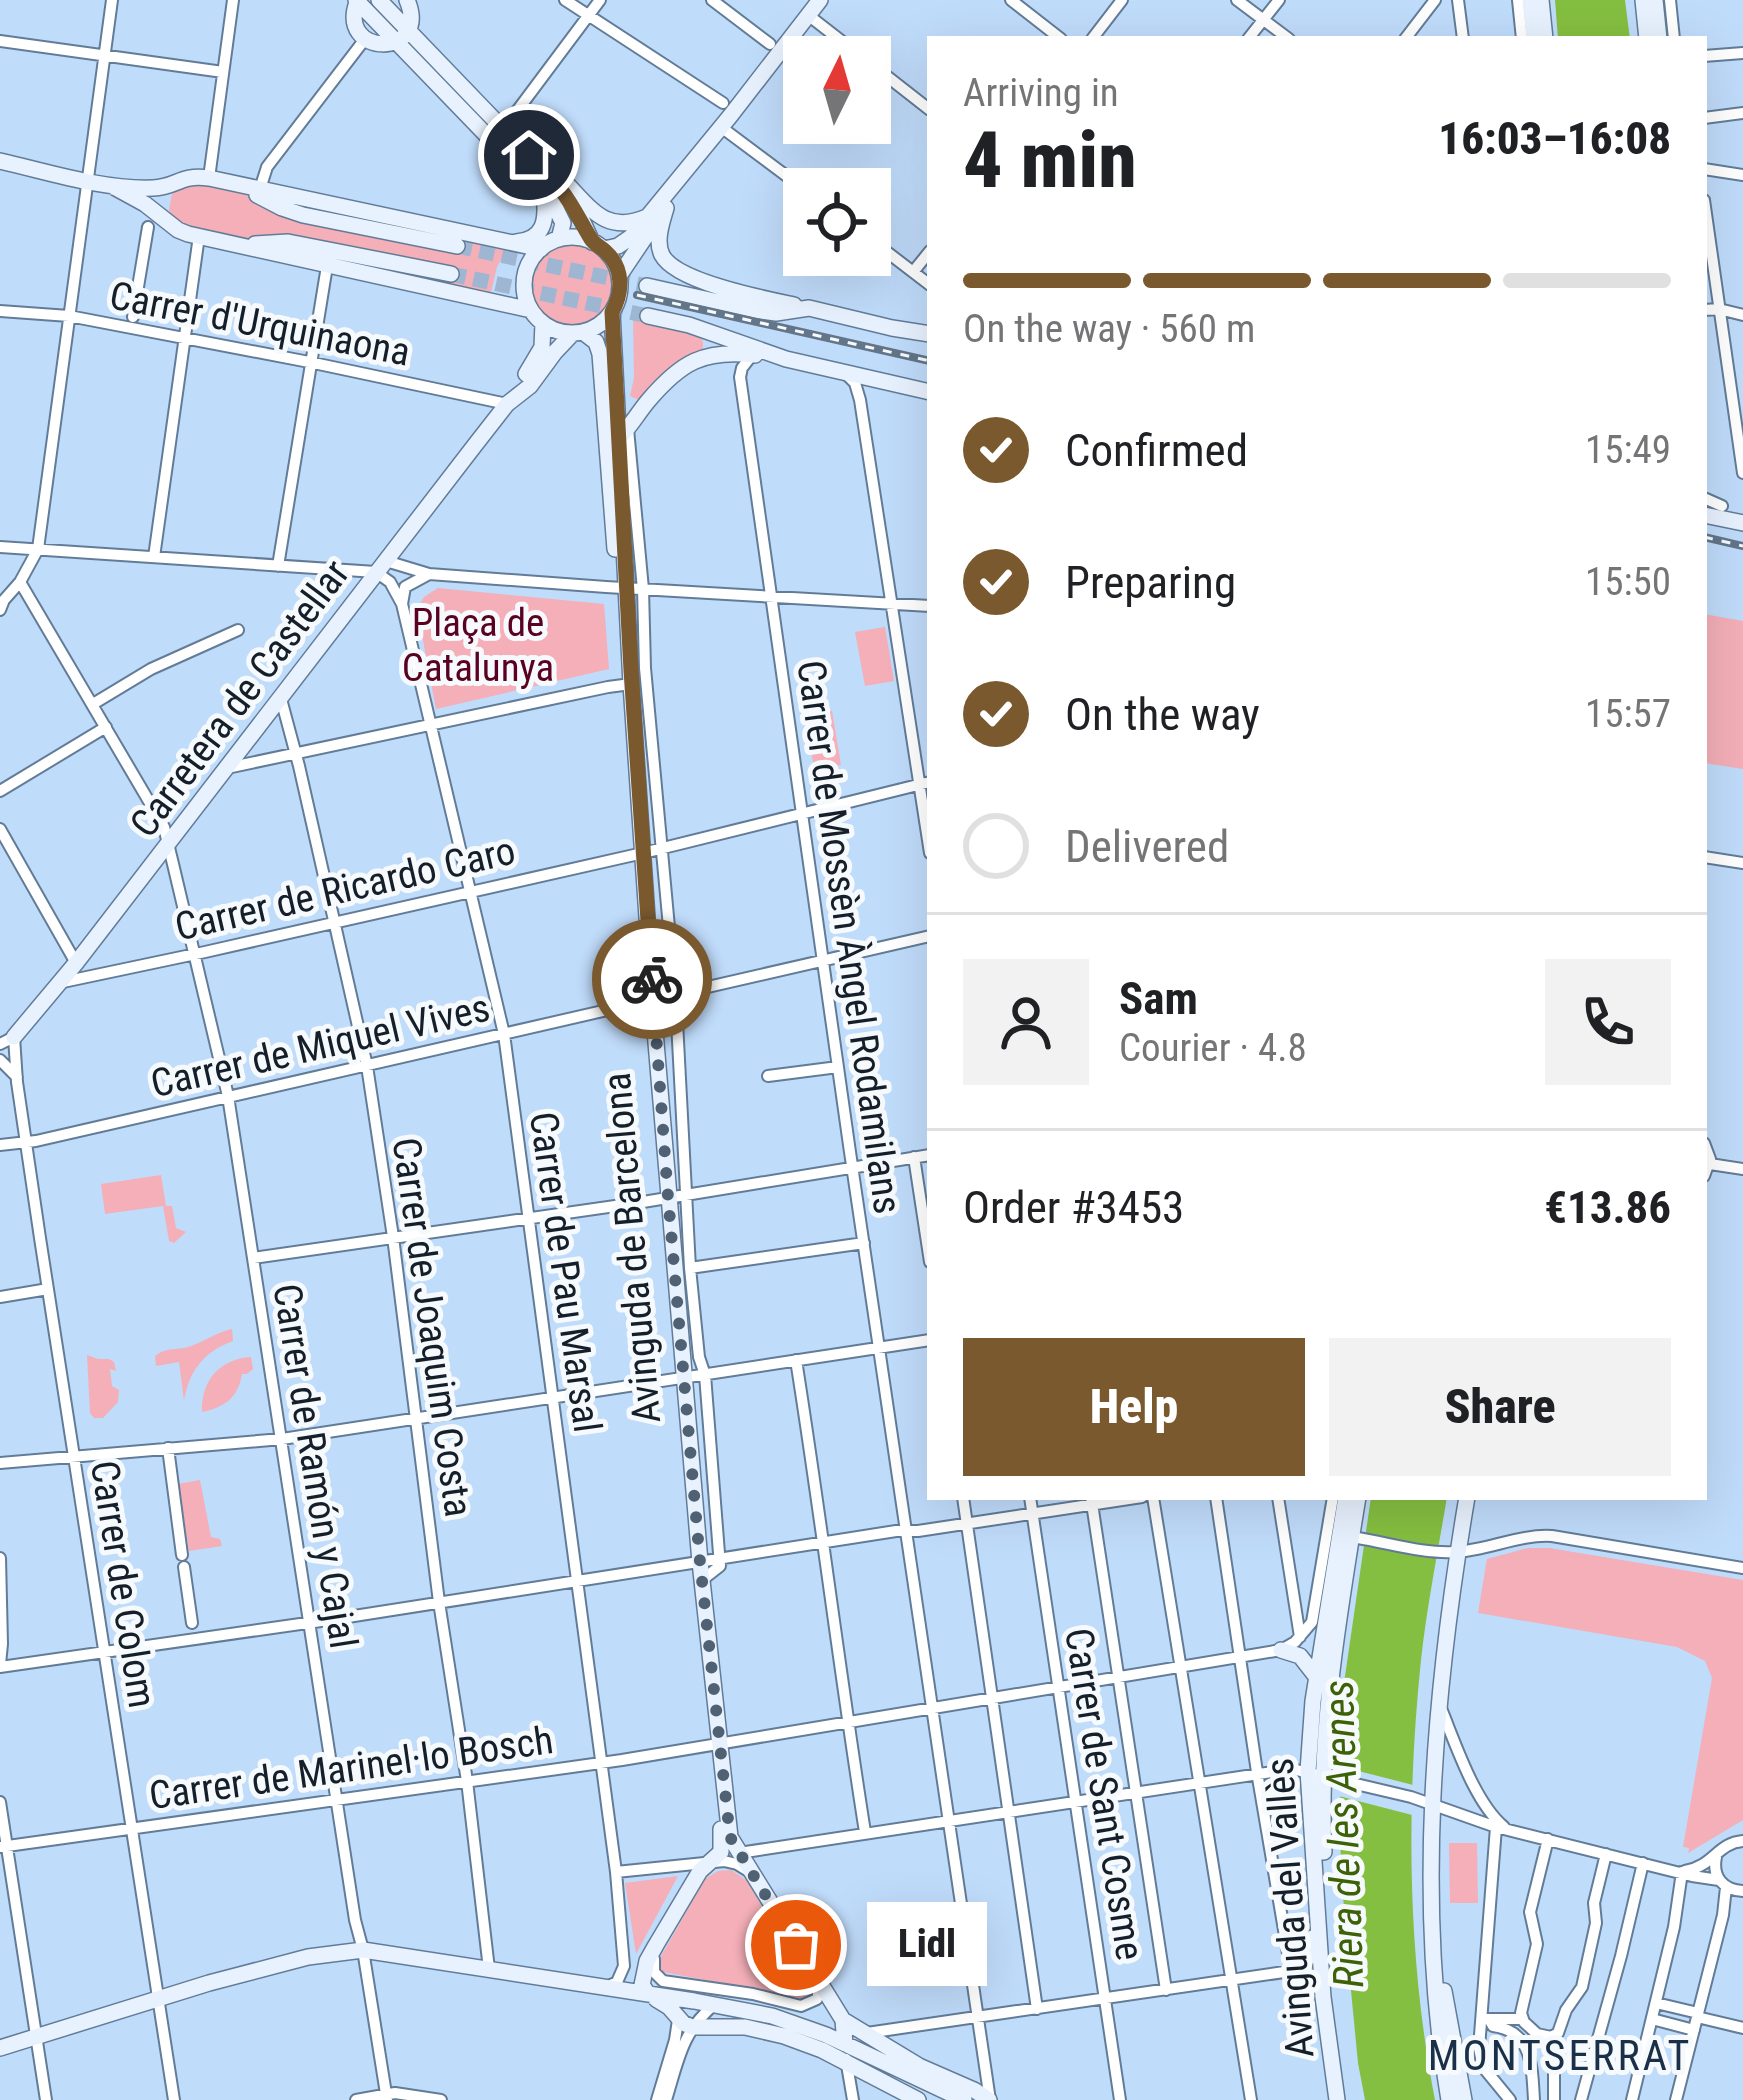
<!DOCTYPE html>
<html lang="en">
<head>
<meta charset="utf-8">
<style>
  :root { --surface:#fff; --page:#f2f2f2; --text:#202124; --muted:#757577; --line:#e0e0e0; --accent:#7a592f }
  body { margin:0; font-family:"Roboto Condensed",sans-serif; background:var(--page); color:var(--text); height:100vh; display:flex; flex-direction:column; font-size:45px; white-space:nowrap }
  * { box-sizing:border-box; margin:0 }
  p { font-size:39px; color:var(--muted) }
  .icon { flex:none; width:66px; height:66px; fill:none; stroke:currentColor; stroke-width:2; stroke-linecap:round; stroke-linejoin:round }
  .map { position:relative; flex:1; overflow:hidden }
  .drawer { position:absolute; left:927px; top:36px; width:780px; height:1464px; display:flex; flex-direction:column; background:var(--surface); border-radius:0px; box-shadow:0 12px 48px #0002 }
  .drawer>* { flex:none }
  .needle { width:78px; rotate:5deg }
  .tools { position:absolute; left:783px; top:36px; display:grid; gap:24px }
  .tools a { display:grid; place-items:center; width:108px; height:108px; border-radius:0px; background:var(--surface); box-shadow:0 12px 48px #0002; font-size:60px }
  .pin { position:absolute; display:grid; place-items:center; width:102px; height:102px; color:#fff; margin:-51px; border:6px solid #fff; border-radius:50%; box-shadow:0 3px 12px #0007 }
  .courier { position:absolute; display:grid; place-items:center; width:120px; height:120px; margin:-60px; border:9px solid #7a592f; border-radius:50%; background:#fff; color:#222; box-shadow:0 3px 15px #0007 }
  .bubble { position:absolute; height:84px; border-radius:0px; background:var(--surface); box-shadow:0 12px 48px #0002; font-size:39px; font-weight:800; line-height:84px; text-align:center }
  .headline em { font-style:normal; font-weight:800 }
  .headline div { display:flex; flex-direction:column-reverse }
  .headline { display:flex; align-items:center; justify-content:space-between; height:204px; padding:0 36px }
  h1 { font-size:78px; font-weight:800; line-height:90px }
  .bar { display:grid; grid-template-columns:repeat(4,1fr); gap:18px 12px; align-content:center; height:144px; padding:0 36px }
  .bar i { height:15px; border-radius:9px; background:var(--line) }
  .bar .active { background:var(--accent) }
  .bar p { grid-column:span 4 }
  .line { display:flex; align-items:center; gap:30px; padding:0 36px; border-top:3px solid var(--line) }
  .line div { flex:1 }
  .round { display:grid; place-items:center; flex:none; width:126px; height:126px; border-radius:0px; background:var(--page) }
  ol { padding:0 36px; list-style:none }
  li { display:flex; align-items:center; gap:36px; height:132px }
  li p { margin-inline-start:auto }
  li .icon { padding:12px; border-radius:50%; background:var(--accent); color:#fff; stroke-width:4 }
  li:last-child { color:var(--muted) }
  li i { width:66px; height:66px; border:6px solid var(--line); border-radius:50% }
  .cta { display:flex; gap:24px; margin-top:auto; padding:24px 36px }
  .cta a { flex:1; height:138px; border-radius:0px; background:var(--accent); color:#fff; font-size:48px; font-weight:800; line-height:138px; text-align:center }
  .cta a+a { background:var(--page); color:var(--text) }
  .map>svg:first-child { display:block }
  .green { fill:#f4afb8 }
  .water { fill:#85bf41 }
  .pier { fill:#c0dcfb }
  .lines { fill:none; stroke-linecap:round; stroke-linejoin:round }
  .secondary-tunnel { stroke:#9eb6d1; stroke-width:15; stroke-dasharray:15 8; stroke-linecap:butt }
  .street-casing { stroke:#627c98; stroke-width:14 }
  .secondary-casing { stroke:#627c98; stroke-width:18 }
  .street { stroke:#fff; stroke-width:10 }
  .secondary { stroke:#e8f2fe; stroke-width:15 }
  .rail-casing { stroke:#627589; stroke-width:8 }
  .rail { stroke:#f7fafd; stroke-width:3; stroke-dasharray:9; stroke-linecap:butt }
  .done { stroke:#506173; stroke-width:12; stroke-dasharray:0 21.6 }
  .route { stroke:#7a592f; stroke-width:15 }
  .labels { text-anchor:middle; stroke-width:10; stroke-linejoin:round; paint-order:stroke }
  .street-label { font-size:39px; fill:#141f2a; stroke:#f7fafd }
  .park-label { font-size:39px; fill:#5a011f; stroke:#f7fafd }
  .water-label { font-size:42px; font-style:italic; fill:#3d6107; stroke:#f7fafd }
  .neighbourhood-label { font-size:42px; letter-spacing:3px; fill:#193048; stroke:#f7fafd }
</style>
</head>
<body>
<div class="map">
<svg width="1743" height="2100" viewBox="0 0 1743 2100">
  <rect width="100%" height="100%" fill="#c0dcfb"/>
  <path class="green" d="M 189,181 L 244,192 L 457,251 L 460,239 L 507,249 L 497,267 L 491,292 L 451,284 L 453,271 L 198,232 L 173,219 L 169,210 L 172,194 Z
    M532 285a40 40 0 1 1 80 0a40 40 0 1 1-80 0Z
    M 633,318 C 655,329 677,327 700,335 L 703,342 L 703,350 L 681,362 L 641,401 L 630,396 L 634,378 Z
    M 438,588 L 604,604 L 609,669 L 436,709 L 417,609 L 424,597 Z
    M 1704,614 L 1743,621 L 1743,769 L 1704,763 Z
    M 885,627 L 894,681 L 865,686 L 855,632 Z
    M 832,711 L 841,765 L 814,769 L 806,715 Z
    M 161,1175 L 166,1206 L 172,1206 L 176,1228 L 186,1232 L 174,1243 L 169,1241 L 163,1206 L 105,1214 L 101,1184 Z
    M 232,1329 L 233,1341 C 205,1351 189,1370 184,1401 L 179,1362 L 156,1366 L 155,1356 C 165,1348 171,1350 184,1348 C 201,1344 214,1333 232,1329 Z
    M 87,1355 L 98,1359 L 109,1359 L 114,1362 L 116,1371 L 110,1369 L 112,1386 L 119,1390 L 118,1402 L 103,1418 L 94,1418 L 90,1413 Z
    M 251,1357 L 253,1369 L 247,1374 L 242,1374 C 238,1398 225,1407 202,1412 C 201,1380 220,1359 251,1357 Z
    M 200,1480 L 211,1537 L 220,1539 L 222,1546 L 189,1551 L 178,1484 Z
    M 1528,1548 L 1549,1548 L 1743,1580 L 1743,1820 L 1688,1853 L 1689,1848 L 1683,1847 L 1712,1678 L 1705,1661 L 1677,1647 L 1478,1613 L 1487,1559 Z
    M 1449,1843 L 1477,1843 L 1478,1903 L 1450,1903 Z
    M 731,1870 L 746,1880 L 809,1984 L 810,1990 L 803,1999 L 663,1972 L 659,1968 L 660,1958 L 705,1879 L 718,1871 Z
    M 678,1876 L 636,1954 L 625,1883 Z"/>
  <path class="water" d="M 1555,0 L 1625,0 L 1630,39 L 1558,39 Z
    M 1371,1497 L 1447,1497 C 1438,1551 1427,1606 1421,1660 C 1406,1805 1407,1957 1435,2100 L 1365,2100 L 1358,2063 L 1349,1970 L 1341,1871 L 1340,1812 L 1344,1683 Z"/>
  <path class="pier" d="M 1335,1765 L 1417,1786 L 1416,1816 L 1335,1795 Z"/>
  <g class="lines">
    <path class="secondary-tunnel" d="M 457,246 L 647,286
      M 451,274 L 648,316"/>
    <g class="street-casing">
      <path id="street" d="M 565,0 L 723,103
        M 712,0 L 770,44
        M 1011,0 L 1061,39
        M 1237,0 L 1289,39
        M 1458,0 L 1463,39
        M 1518,0 L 1522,39
        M 1670,0 L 1674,39
        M 808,15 L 862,57
        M 1092,39 L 1122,0
        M 1248,39 L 1279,0
        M 1405,39 L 1435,0
        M 0,41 L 223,72
        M 1704,56 L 1743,53
        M 870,63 L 930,110
        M 1704,118 L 1743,113
        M 511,119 L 600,0
        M 721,127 L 804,189
        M 1704,169 L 1743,175
        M 209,178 L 233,0
        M 260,189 L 267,167 L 365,39
        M 1704,200 L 1743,473
        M 870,239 L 930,285
        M 913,272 L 930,251
        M 1704,310 L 1719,309 L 1743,315
        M 0,311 L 69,316 L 309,362 L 507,404
        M 133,317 L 148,227
        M 752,355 L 742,368 L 740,377 L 850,1152 L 990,2100
        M 846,374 L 855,383 L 860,400 L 930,853
        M 628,429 L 643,589 L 645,668 L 676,1003 L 690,1268 L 699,1357 L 705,1375 L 720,1566 L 702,1580
        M 1704,498 L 1722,506
        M 0,547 L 376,572 L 390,582 L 402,604 L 504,1034 L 616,1872 L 624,1966 L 617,1982 L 605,1988
        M 154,557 L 199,236
        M 386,561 L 429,574 L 606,587 L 930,606
        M 278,566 L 327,266
        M 20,582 L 164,827 L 173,864 L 228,1096 L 355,1920 L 363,1950 L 387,2100
        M 402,604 L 405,587 L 429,574
        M 0,610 L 4,600 L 20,582 L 38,549 L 112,0
        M 281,699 L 299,766 L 367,1066 L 393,1237 L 439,1602 L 467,1781 L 489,1969
        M 93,704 L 151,669 L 238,630
        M 227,768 L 608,687 L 631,684
        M 0,791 L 106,727
        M 0,829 L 76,963
        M 1704,857 L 1743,863
        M 63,982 L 205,952 L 643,853 L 930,782
        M 0,1044 L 14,1037 L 17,1082 L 40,1238 L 174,2100
        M 0,1060 L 17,1077
        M 768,1076 L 838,1067
        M 1704,1143 L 1710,1159 L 1704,1176
        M 0,1145 L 36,1141 L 930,936
        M 914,1157 L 930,1262
        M 1710,1164 L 1743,1169
        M 253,1258 L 643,1202 L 930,1155
        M 690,1268 L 864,1243
        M 0,1297 L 48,1289
        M 796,1360 C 821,1517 840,1675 865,1832
        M 168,1448 L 182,1555
        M 0,1463 L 282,1439 L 930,1340
        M 963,1497 L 1037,2009
        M 1030,1497 L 1120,2100
        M 1091,1497 L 1166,1990
        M 1153,1497 L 1251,2100
        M 1278,1497 L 1300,1637
        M 1358,1538 C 1389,1543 1424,1554 1455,1552 C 1489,1550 1519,1534 1552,1536 L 1743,1568
        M 0,1558 L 2,1644 L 0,1664
        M 184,1567 L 192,1623
        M 0,1667 L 335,1619 L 896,1531 L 918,1531 L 1142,1497
        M 1440,1706 C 1455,1742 1474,1802 1504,1827
        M 0,1802 L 46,2100
        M 1496,1827 L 1479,2048 L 1483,2067 L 1510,2100
        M 1548,1839 L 1530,1912 L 1537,1944 L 1521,2013 L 1524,2022 L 1537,2034 L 1551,2037 L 1558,2033 L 1566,2010 L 1582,1987 L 1596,1923 L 1594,1903 L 1606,1854
        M 0,1847 L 622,1760 L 1281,1650 L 1295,1642 L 1312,1622 L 1333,1497
        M 739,1853 L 1292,1769 L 1411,1797 L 1496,1827 L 1692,1876 L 1719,1880
        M 1716,1857 C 1712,1877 1723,1890 1743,1891
        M 1685,1871 C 1714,1866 1717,1843 1743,1841
        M 616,1872 L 724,1861 L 737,1864 L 750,1872
        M 654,1959 L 654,1972 L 663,1981 L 753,1994 L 801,2006 L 817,1999 L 820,1985
        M 1656,2003 L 1698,2013
        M 1697,2017 L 1743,2028
        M 1484,2019 L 1522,2019
        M 1489,2019 L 1493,2026 C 1533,2031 1532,2068 1534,2100
        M 1652,2019 L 1694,2030
        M 867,2033 L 1291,1971 L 1257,1772 L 1216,1497
        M 1547,2038 L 1554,2066 L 1554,2100
        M 846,2059 L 853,2100
        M 356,2100 L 395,2093 L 441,2100
        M 657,2100 L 675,2040 L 678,2020
        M 666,2100 C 678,2061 682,2031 715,2004
        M 1581,2100 L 1621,1956 L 1643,1863
        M 1632,2100 L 1674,1927 L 1682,1872
        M 1676,2100 L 1723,1915 L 1726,1887"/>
    </g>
    <g class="secondary-casing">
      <path id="secondary" d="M 356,0 L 554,205 L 563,223 L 559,239
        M 358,0 C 334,58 432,59 407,0
        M 379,0 L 558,186 L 582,220 L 592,242
        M 1530,0 L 1534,39
        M 1541,0 L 1545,39
        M 1643,0 L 1647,39
        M 1655,0 L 1659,39
        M 0,161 C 49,172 103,190 153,188 C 178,187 179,174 209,178 L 541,249
        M 563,180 C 591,208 605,235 647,217
        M 114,187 L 145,204 L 178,230 L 188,234 L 531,310
        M 257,195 L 282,208 L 303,215 L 457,246
        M 666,208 C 662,222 655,241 662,255 C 676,282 765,299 794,305
        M524 285a48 48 0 1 1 96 0a48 48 0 1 1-96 0Z
        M 516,242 C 545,240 547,219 544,195
        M 255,244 L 288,242 L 451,274
        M 604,249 L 618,246 L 631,237 L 731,115 L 820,0
        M 619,276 L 654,224
        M 647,286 L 754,310 L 776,313 L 809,308 L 892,328 L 930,334
        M 612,312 L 631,684 L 654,1019 L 700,1562 L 730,1837 L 843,2020 L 845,2044
        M 648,316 L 689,325 L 786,359 L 930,392
        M 583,332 L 596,342 L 600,354 L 615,549
        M 526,374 L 542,347 L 543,323
        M 619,438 C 630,427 638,413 648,401 C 681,362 704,349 755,355
        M 1704,515 L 1743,523
        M 14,1037 L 76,963 L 475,445 L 507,404 L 530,386 L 555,352 L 573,333
        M 1281,1650 L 1300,1656 L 1318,1679
        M 1324,1852 C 1318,1733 1339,1614 1358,1497
        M 1291,1971 C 1305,1964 1313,1955 1312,1938
        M 1444,1991 L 1464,2100
        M 648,1994 L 642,1985 L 647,1961 L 656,1945 L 700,1871 L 721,1852 L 721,1829
        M 656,1999 L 669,2007 L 683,2023 L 692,2027 L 745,2027 L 784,2036 L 822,2050 L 918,2100
        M 843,2020 L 919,2066 L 974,2090 L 989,2100
        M 0,2048 L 209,1983 L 308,1957 L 363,1950 L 694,2001 L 772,2016 L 826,2035 L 964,2100
        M 1337,2100 L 1323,1997 L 1308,1771 L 1313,1701 L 1346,1497
        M 1449,2100 C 1415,1905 1434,1691 1467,1497"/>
    </g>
    <use href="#street" class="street"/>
    <use href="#secondary" class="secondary"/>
    <g class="rail-casing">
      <path id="rail" d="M 637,295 L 930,361
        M 1704,537 L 1743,546"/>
    </g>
    <use href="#rail" class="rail"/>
  </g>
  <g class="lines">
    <path class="done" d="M 652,979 L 668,1197 L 700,1562 L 730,1837 L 796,1945"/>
    <path class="route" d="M 529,155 C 539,167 551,178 561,190 C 573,205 581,223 591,239 C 594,244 601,247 605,251 C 624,268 623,292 612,312 L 631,670 L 652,979"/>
  </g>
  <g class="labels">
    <g class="street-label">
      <text transform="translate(260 323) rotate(11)" y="14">Carrer d'Urquinaona</text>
      <text transform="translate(239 698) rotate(-53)" y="14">Carretera de Castellar</text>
      <text transform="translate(345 888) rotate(-13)" y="14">Carrer de Ricardo Caro</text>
      <text transform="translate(850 937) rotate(82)" y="14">Carrer de Mossèn Àngel Rodamilans</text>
      <text transform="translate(320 1045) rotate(-13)" y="14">Carrer de Miquel Vives</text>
      <text transform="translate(631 1248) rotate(-95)" y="14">Avinguda de Barcelona</text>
      <text transform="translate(566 1272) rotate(82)" y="14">Carrer de Pau Marsal</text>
      <text transform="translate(433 1327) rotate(82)" y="14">Carrer de Joaquim Costa</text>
      <text transform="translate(316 1466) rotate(81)" y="14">Carrer de Ramón y Cajal</text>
      <text transform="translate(124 1584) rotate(81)" y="14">Carrer de Colom</text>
      <text transform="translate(351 1767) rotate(-8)" y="14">Carrer de Marinel·lo Bosch</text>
      <text transform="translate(1105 1794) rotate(81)" y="14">Carrer de Sant Cosme</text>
      <text transform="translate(1289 1908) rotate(-94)" y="14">Avinguda del Vallès</text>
    </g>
    <g class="park-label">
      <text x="478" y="636">Plaça de<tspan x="478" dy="45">Catalunya</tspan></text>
    </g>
    <g class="water-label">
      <text transform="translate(1343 1834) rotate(-92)" y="15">Riera de les Arenes</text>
    </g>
    <g class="neighbourhood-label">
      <text x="1560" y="2070">MONTSERRAT</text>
    </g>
  </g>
</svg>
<div class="tools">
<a><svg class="needle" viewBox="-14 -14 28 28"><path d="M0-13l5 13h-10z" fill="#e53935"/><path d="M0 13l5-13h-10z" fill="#757577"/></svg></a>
<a><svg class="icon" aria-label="locate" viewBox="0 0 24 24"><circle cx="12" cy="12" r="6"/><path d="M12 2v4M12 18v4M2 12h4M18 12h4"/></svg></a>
</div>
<div class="pin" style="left:796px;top:1945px;background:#ea580c"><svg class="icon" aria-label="bag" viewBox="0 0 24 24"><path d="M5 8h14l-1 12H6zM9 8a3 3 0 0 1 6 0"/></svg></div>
<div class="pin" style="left:529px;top:155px;background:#1f2937"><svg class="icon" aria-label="home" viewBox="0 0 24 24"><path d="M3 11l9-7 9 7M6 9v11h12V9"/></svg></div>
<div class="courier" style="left:652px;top:979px"><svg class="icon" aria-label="bike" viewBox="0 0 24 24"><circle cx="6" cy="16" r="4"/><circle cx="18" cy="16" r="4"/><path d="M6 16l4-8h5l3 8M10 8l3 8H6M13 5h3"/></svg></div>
<div class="bubble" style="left:867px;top:1902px;width:120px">Lidl</div>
<section class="drawer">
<div class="headline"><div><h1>4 min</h1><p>Arriving in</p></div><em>16:03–16:08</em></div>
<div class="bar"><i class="active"></i><i class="active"></i><i class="active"></i><i></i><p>On the way · 560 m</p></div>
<ol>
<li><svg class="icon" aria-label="check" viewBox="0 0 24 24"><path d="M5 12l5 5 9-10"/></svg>Confirmed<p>15:49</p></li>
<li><svg class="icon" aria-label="check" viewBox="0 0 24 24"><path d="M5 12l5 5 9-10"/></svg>Preparing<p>15:50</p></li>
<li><svg class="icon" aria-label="check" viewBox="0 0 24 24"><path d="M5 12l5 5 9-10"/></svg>On the way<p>15:57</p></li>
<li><i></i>Delivered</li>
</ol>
<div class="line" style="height:216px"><a class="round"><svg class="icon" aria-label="person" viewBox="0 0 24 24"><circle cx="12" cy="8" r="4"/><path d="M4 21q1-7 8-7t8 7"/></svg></a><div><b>Sam</b><p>Courier · 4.8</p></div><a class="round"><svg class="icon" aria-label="phone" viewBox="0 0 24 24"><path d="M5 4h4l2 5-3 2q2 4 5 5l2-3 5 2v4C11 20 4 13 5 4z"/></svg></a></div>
<div class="line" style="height:156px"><div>Order #3453</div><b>€13.86</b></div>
<div class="cta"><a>Help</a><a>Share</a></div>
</section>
</div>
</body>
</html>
